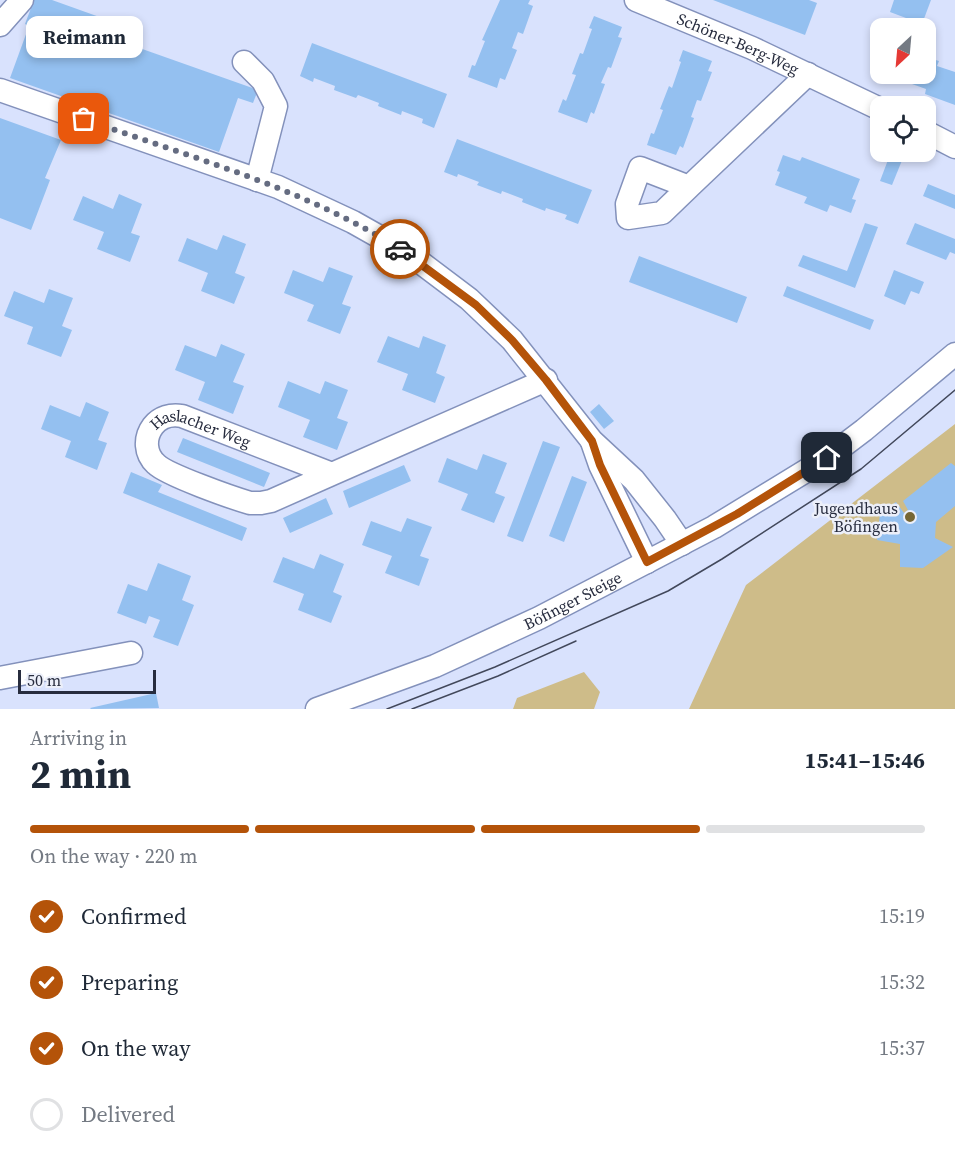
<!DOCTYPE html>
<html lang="en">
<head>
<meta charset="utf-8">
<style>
  :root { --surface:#fff; --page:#f6f6f7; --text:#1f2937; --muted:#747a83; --line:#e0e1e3; --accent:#b45309 }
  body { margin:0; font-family:"Source Serif 4",serif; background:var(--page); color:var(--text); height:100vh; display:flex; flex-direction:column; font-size:22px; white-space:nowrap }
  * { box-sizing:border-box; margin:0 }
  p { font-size:20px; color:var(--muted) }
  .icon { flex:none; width:33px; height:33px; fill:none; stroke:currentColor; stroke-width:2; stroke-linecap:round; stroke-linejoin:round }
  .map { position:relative; height:709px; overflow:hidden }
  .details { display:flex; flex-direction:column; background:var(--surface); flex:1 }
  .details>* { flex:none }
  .needle { width:39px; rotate:206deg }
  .controls { position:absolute; left:870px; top:18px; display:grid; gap:12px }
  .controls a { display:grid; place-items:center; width:66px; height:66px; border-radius:12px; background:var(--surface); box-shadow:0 3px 9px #0003; font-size:30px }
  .scale { position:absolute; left:18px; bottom:15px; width:138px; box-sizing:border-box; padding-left:6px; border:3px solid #272c3e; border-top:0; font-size:16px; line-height:21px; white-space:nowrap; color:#272c3e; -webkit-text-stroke:4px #eceff9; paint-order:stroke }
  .pin { position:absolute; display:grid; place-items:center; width:51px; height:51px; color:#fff; margin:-26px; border-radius:12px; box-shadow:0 3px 9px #0006 }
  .courier { position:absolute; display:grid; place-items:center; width:60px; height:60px; margin:-30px; border:4px solid #b45309; border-radius:50%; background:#fff; color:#222; box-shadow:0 2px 8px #0007 }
  .bubble { position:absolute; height:42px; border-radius:12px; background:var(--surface); box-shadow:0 3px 9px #0003; font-size:20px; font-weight:700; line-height:42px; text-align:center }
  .overview em { font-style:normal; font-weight:700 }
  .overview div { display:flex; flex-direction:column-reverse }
  .overview { display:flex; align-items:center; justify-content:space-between; height:102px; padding:0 30px }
  h1 { font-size:39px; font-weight:700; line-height:45px }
  .bar { display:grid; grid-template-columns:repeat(4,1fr); gap:9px 6px; align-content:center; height:72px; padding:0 30px }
  .bar i { height:8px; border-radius:4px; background:var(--line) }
  .bar .on { background:var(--accent) }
  .bar p { grid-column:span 4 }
  ol { padding:0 30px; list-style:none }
  li { display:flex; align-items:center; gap:18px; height:66px }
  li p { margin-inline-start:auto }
  li .icon { padding:6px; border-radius:50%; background:var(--accent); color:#fff; stroke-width:4 }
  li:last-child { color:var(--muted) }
  li i { width:33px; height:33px; border:3px solid var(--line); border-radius:50% }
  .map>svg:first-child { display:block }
  .green { fill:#cebc89 }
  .building { fill:#94c0f0 }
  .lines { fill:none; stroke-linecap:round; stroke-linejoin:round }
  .minor-casing { stroke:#8391bb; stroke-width:25 }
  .minor { stroke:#fff; stroke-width:22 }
  .tram { stroke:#42485b; stroke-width:1.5 }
  .done { stroke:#656c81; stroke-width:6; stroke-dasharray:0 10.8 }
  .route { stroke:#b45309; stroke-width:8 }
  .poi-dot { fill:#766634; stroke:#eceff9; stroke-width:2 }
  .labels { text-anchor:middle; stroke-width:5; stroke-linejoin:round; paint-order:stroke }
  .street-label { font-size:16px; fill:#272c3e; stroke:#eceff9 }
  .poi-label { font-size:16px; fill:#272c3e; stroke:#eceff9; text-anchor:end }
</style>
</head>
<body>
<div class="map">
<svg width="955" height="709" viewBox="0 0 955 709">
  <rect width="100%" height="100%" fill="#d9e2fd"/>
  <path class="green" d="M 955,424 L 955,709 L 689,709 L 746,585 Z
    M 584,672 L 600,692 L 594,709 L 513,709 L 517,698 Z"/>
  <path class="building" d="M 34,0 L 52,0 L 119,24 L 114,39 L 258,90 L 253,103 L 238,98 L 219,152 L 10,78 L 29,26 L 25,24 Z
    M 500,0 L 530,0 L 528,4 L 533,6 L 523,34 L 518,32 L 512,48 L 517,50 L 505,80 L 500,78 L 497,88 L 468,77 L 472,65 L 475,66 L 485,41 L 482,40 Z
    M 713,0 L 809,0 L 817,3 L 805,35 Z
    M 894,0 L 931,0 L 922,24 L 890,12 Z
    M 594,16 L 622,27 L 618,37 L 622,38 L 611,68 L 608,67 L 601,83 L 605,84 L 594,114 L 591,112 L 587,123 L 558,112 L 563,99 L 566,101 L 576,75 L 572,74 L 580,53 L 583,54 L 592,29 L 589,28 Z
    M 312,43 L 447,94 L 434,128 L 422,123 L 423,119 L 402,111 L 401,115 L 378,106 L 379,103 L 358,95 L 356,98 L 334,90 L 335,86 L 314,78 L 313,82 L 300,76 Z
    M 683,50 L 712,61 L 708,71 L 712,72 L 701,101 L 697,100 L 691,117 L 694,118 L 683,148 L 680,146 L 676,155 L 647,145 L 651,133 L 654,134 L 663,110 L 660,109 L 669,86 L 672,88 L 681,62 L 679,61 Z
    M 926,57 L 939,61 L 937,66 L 955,72 L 955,105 L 925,94 L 926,89 L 884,74 L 926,74 Z
    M 0,118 L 61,140 L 45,178 L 50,180 L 31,230 L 0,218 Z
    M 457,139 L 592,190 L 578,224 L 565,219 L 567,215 L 546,208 L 545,211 L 522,202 L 523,199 L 502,191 L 501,194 L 477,185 L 479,182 L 458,174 L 457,177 L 444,172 Z
    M 891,152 L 905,153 L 892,185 L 880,181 Z
    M 783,155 L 800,161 L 802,157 L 860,179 L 852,199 L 856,200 L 851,213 L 830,205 L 827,212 L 804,203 L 807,197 L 775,185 L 780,172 L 777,171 Z
    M 928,184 L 955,195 L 955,209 L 923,196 Z
    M 119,194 L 142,204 L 131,233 L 140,236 L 130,262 L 97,249 L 104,232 L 73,220 L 83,196 L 113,209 Z
    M 865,223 L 878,227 L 855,288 L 798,266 L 803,255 L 847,271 Z
    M 915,223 L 955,239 L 955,254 L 950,252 L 946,260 L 906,244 Z
    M 223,235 L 246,244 L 235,273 L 245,277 L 234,304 L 201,291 L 208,273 L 178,261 L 187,238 L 217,250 Z
    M 639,256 L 747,297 L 737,323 L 629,282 Z
    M 329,267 L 353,276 L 342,304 L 351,307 L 340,334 L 307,321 L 314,305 L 284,293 L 293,270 L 323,282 Z
    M 894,270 L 924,282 L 919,294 L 911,291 L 905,305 L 884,296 Z
    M 787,286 L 874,320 L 870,330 L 783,296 Z
    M 49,289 L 73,298 L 62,326 L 72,330 L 61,357 L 27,344 L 33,327 L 4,316 L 14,291 L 44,303 Z
    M 388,336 L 419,348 L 423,336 L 446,345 L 436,373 L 445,377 L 435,403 L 402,390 L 408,374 L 377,362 Z
    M 221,344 L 245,354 L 233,382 L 244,386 L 233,414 L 198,400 L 205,382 L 175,370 L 185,345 L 216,357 Z
    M 288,381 L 320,394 L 325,381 L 348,390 L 337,418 L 348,422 L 337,450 L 303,437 L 310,420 L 278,407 Z
    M 86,402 L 109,412 L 98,440 L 107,443 L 97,470 L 65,457 L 71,441 L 41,429 L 50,405 L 80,417 Z
    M 599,404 L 614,421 L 604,429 L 590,412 Z
    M 183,438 L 270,473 L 264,487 L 177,452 Z
    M 543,441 L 560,447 L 523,542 L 507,536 Z
    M 483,454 L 507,463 L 495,493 L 505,497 L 494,523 L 461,510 L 468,494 L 438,482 L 447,458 L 477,470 Z
    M 951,463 L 955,466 L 955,506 L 936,522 L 935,538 L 953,547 L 923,568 L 900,567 L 900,544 L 877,540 L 880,513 L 896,502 L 904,513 L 908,510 L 903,501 Z
    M 404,465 L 411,481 L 349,508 L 343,491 Z
    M 131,472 L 162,485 L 158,492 L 247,528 L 242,541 L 123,493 Z
    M 572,476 L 587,482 L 564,542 L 549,536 Z
    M 326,498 L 333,514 L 290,533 L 283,518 Z
    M 407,518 L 432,527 L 420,556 L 429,559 L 419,586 L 385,573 L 392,556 L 362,545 L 371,521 L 401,532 Z
    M 320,554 L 344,564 L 333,592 L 342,596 L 331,623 L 298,610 L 304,594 L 273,582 L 283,557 L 314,569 Z
    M 158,563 L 191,576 L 182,600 L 194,605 L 178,646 L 153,637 L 160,620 L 149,616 L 146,624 L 117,613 L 128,584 L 147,591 Z
    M 156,693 L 159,708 L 91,709 L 90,708 Z"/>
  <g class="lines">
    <g class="minor-casing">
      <g id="minor">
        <path id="s1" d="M 636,0 L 752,48 L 880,109"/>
        <path d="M 0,25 L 22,0"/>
        <path d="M 244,62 L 263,81 L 276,106 L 257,180"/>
        <path d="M 0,90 L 278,187 L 353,222 L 408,253 L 469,299 L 512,340 L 592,441 L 634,480 L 665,519 L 682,544"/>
        <path d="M 926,132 L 955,147"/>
        <path d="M 689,187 L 662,213 L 628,218 L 627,204 L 640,168 L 689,187 L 808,74"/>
        <path d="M 592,442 L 600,465 L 647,562"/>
        <path id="s2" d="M 332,474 L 271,501 L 261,503 L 250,503 C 233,498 167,475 156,464 C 145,454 144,438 153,426 C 160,417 171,414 182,416 L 332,474 L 546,380"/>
        <path d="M 0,678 L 131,653"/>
        <path id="s3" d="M 317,709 L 435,666 L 539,618 L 714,527 L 827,458 L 864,430 L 955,354"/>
      </g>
    </g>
    <use href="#minor" class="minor"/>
    <path class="tram" d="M 387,709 L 495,667 L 668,591 L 722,559 L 861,469 L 955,390
      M 412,709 L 498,676 L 576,641"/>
  </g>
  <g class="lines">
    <path class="done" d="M 84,119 C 192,158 303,188 400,249"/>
    <path class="route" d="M 400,249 L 476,305 L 512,340 L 546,380 L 592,441 L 600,465 L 647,562 L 737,514 L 827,458"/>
  </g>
  <circle class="poi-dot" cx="910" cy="517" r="6"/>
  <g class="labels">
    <g class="street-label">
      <text dy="6" stroke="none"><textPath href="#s1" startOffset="111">Schöner-Berg-Weg</textPath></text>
      <text dy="6" stroke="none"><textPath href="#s2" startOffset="284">Haslacher Weg</textPath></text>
      <text dy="6" stroke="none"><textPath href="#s3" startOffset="278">Böfinger Steige</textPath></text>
    </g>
    <g class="poi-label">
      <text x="898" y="514">Jugendhaus<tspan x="898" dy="18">Böfingen</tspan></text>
    </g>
  </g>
</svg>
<div class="controls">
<a><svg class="needle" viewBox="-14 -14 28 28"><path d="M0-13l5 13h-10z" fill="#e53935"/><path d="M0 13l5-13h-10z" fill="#747a83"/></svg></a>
<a><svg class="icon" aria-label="locate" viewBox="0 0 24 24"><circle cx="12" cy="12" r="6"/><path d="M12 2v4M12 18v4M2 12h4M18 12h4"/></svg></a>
</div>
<div class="scale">50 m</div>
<div class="pin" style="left:84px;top:119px;background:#ea580c"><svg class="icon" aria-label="bag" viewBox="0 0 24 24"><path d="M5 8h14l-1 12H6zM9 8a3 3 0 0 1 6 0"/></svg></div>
<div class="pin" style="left:827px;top:458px;background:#1f2937"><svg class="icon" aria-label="home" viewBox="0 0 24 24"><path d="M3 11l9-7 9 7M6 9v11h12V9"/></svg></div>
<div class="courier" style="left:400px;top:249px"><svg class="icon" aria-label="car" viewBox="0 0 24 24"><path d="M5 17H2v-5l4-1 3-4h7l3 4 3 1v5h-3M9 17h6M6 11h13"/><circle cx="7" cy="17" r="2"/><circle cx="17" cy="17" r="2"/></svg></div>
<div class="bubble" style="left:26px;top:16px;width:117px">Reimann</div>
</div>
<section class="details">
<div class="overview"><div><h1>2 min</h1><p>Arriving in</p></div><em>15:41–15:46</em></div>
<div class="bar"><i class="on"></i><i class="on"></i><i class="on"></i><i></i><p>On the way · 220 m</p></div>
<ol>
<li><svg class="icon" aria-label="check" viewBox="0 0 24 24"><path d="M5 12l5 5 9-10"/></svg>Confirmed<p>15:19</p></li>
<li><svg class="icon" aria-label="check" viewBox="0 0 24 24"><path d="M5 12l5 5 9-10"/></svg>Preparing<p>15:32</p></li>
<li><svg class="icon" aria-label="check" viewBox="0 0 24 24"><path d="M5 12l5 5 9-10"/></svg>On the way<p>15:37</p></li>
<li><i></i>Delivered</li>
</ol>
</section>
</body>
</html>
